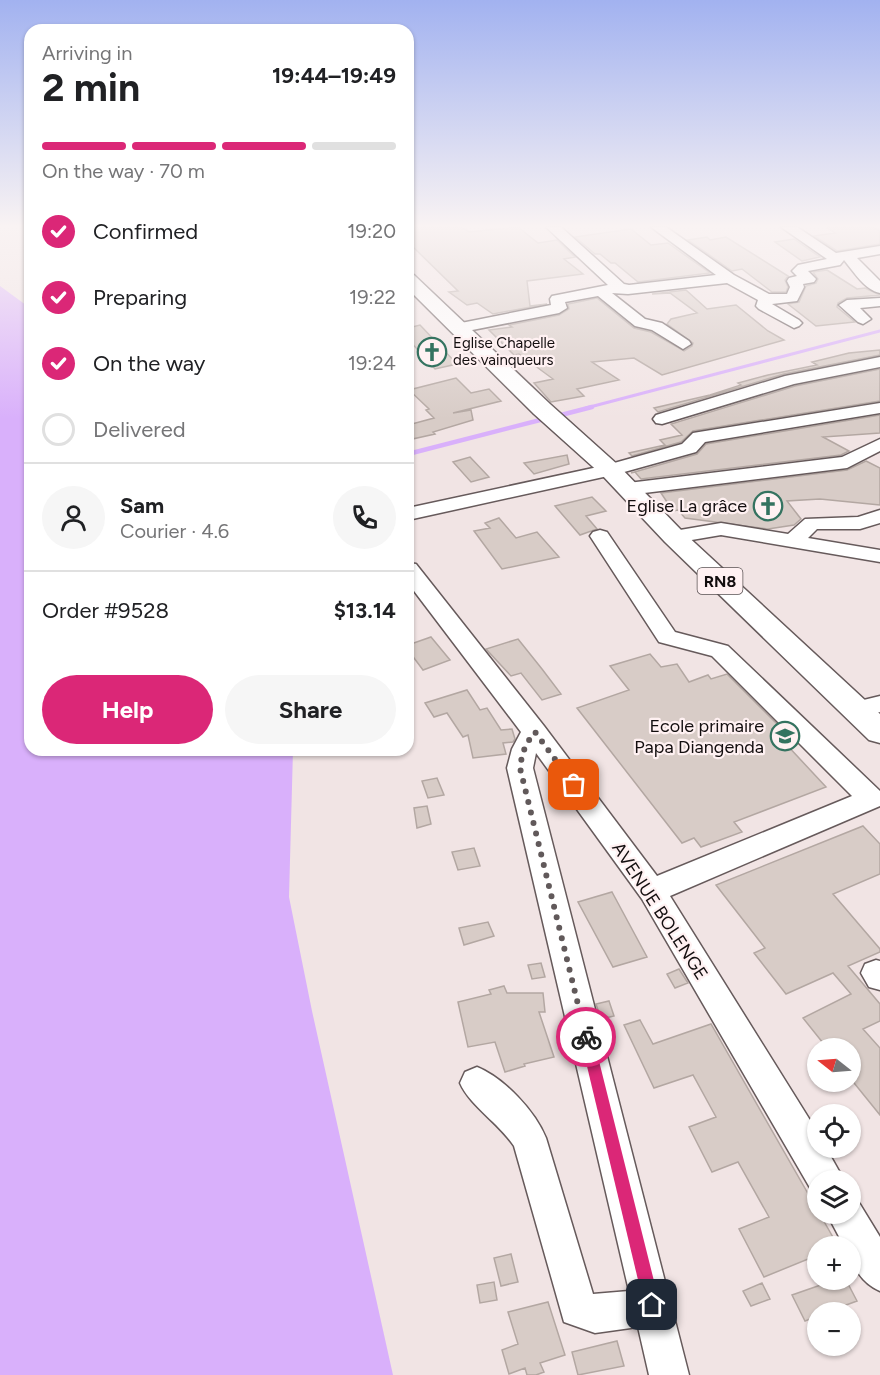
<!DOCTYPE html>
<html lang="en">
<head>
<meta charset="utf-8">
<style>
  :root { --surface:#fff; --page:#f6f6f6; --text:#202124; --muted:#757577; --line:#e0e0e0; --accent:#db2777 }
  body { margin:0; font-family:Figtree,sans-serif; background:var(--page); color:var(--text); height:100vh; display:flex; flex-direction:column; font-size:22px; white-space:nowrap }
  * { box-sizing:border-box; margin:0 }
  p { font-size:20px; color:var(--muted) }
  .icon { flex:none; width:33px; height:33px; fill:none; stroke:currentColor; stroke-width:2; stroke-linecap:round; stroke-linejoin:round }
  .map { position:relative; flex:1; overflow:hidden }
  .drawer { position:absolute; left:24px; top:24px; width:390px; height:732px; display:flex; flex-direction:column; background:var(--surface); border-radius:18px; box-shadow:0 2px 4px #0004 }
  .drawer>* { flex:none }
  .needle { width:39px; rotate:287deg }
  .buttons { position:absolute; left:807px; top:1038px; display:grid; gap:12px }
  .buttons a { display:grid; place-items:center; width:54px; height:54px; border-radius:50%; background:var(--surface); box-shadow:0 2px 4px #0004; font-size:30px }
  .pin { position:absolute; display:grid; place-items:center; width:51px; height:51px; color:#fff; margin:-26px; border-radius:12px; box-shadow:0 3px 9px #0006 }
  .courier { position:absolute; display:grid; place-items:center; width:60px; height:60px; margin:-30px; border:4px solid #db2777; border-radius:50%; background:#fff; color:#222; box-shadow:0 2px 8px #0007 }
  .overview em { font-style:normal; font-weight:700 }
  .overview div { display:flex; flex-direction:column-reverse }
  .overview { display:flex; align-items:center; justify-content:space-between; height:102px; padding:0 18px }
  h1 { font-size:39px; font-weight:700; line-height:45px }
  .bar { display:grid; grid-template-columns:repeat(4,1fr); gap:9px 6px; align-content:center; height:72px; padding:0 18px }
  .bar i { height:8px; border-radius:4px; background:var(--line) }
  .bar .active { background:var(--accent) }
  .bar p { grid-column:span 4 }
  .line { display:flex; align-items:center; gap:15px; padding:0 18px; border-top:2px solid var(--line) }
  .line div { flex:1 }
  .round { display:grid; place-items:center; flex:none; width:63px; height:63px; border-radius:32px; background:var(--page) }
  ol { padding:0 18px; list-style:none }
  li { display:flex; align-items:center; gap:18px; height:66px }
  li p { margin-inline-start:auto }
  li .icon { padding:6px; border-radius:50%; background:var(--accent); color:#fff; stroke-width:4 }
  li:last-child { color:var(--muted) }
  li i { width:33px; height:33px; border:3px solid var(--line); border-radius:50% }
  .primary-button { display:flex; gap:12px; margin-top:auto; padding:12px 18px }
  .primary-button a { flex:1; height:69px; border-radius:36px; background:var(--accent); color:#fff; font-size:24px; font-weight:700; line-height:69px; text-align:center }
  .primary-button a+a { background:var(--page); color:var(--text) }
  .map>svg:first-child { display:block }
  .water { fill:#d9b0fb }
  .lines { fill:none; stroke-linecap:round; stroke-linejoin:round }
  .stream-far1 { stroke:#d9b0fb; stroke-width:3 }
  .stream { stroke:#d9b0fb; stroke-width:4.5 }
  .building { fill:#d8ccc7; stroke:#b3a7a2; stroke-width:1.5 }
  .minor-casing { stroke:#665a5b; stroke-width:3 }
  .major-casing { stroke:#665a5b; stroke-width:3 }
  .minor { fill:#fff; fill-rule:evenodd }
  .major { fill:#fff; fill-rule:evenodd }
  .route { fill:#db2777 }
  .done { stroke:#61595a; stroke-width:6; stroke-dasharray:0 10.8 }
  .labels { text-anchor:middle; stroke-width:4.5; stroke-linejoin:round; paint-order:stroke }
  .far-poi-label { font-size:15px; fill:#130e0f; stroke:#fff1f2; text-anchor:start }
  .shield { fill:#fff1f2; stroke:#5a5253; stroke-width:1.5 }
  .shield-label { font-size:16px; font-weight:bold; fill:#130e0f }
  .poi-label { font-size:18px; fill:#130e0f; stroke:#fff1f2; text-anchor:end }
  .street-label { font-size:18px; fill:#130e0f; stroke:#fff1f2 }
</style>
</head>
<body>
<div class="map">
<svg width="880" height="1375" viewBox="0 0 880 1375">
  <rect width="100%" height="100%" fill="#f1e4e4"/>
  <path class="water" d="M 0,286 L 30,308 L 30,750 L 293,750 L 289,897 L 312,1011 L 393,1375 L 0,1375 Z"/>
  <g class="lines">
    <path class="stream-far1" d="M 408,270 L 417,278
      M 586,408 L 880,331"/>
    <path class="stream" d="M 557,416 L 592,407
      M 408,454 L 548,418"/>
  </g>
  <path class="building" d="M 408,227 L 461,227 L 469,232 L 518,227 L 538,243 L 557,240 L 575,257 L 564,259 L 583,274 L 527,281 L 530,306 L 547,304 L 493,314 L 477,303 L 467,305 L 449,292 L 458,291 L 408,242 Z
    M 826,227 L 873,227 L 880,231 L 880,244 L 837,251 L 814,236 L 835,233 Z
    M 631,229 L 651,245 L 668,243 L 710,273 L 638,282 L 615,263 L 611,263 L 600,254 L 595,254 L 575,237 Z
    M 707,237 L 710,240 L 726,237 L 788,276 L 785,280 L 788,287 L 786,292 L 772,292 L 742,269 L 732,271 L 688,240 Z
    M 794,239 L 820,257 L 802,261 L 775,242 Z
    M 827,270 L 857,289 L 865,288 L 880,295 L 847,298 L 838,303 L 837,307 L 855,322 L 816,326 L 788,304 L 799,302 L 806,286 L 816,283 L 818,279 L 813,272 Z
    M 686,290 L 707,309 L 736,305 L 768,331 L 784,340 L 662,375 L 634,358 L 592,362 L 619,380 L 577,389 L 584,396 L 551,402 L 534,383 L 553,379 L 519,354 L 514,355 L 489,330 L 512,327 L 509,325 L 559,315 L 569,309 L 568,304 L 597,298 L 634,328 L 651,332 L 684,351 L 692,346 L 693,343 L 667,324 L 671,319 L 697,313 L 670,293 L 652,294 Z
    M 420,325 L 457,364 L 435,369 L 408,339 L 408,328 Z
    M 880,350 L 880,355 L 784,374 L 658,412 L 654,408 L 710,395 L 741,385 L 738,383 L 768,375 L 817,365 L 812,362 L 849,353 Z
    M 880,369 L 880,401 L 693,431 L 681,442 L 632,456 L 629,453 L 665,445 L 660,440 L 682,435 L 671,424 L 795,386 Z
    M 456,378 L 471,393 L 489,389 L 501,401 L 453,413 L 471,410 L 473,420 L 433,432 L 435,434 L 408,440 L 408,425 L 434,418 L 426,410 L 429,409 L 409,390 Z
    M 880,415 L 880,433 L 823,437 L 849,451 L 841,455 L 641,479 L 635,472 L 631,473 L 697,454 L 706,444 Z
    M 567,455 L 569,464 L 534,474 L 524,463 Z
    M 470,457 L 489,477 L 471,482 L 453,462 Z
    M 866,461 L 880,468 L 880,505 L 820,499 L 787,501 L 801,519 L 794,525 L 768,529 L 685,518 L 678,510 L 673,511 L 661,493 L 847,470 Z
    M 592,497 L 606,511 L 586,516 L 597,529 L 580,535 L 555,506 Z
    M 499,518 L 516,538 L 537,532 L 559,557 L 502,569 L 474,531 L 490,528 L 485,523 Z
    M 431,637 L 450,660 L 423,670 L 408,650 L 408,645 Z
    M 518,639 L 542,669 L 561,694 L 542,700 L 521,673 L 511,676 L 486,649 Z
    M 650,654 L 661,667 L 677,664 L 689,682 L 708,675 L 711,679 L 727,674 L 779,726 L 772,729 L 826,787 L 734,822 L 742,832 L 701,847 L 694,838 L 682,843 L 577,708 L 629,690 L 610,666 Z
    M 467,690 L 480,710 L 487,708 L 501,730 L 512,729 L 515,739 L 513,742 L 503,743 L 506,754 L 473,758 L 468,735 L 463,737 L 447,713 L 434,717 L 425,703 Z
    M 437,778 L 444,795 L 428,798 L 422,781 Z
    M 427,806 L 431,824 L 417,828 L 414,808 Z
    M 863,826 L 880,844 L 880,874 L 833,894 L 880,949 L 880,952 L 848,966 L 880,1004 L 880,1021 L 863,1029 L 880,1048 L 880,1115 L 850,1078 L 850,1048 L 827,1048 L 803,1018 L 851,994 L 833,973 L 786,994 L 754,953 L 765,948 L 716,885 Z
    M 474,848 L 480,866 L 458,870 L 452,852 Z
    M 612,892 L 647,957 L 613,967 L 578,902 Z
    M 488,922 L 494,936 L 464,945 L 459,928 Z
    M 541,963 L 545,977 L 532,979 L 528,965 Z
    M 679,969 L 688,983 L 675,988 L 667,974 Z
    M 504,986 L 507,993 L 543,993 L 545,1012 L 539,1012 L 554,1057 L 524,1064 L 525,1066 L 505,1072 L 495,1042 L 468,1047 L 458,1002 L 491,994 L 489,990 Z
    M 609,1001 L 614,1016 L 601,1019 L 596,1004 Z
    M 640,1020 L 653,1044 L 711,1024 L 838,1246 L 818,1246 L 818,1255 L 764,1277 L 739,1229 L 769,1217 L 738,1162 L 712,1172 L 689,1127 L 716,1117 L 693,1075 L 654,1088 L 624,1025 Z
    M 511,1254 L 518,1282 L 501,1286 L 494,1258 Z
    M 835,1280 L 846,1280 L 857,1301 L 827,1312 L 818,1312 L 818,1316 L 805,1321 L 792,1295 Z
    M 494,1282 L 497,1300 L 480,1303 L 477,1285 Z
    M 762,1283 L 770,1299 L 751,1306 L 743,1291 Z
    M 548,1302 L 565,1355 L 540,1363 L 544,1372 L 536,1375 L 527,1375 L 525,1368 L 509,1374 L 502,1350 L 518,1344 L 508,1312 Z
    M 617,1341 L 624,1366 L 578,1375 L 572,1352 Z"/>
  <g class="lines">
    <g class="minor-casing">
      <path id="minor" d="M 546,227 L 561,227 L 624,284 L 629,285 L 716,275 L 651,227 L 666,227 L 734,275 L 769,294 L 787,294 L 790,287 L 787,281 L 789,278 L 797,276 L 792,271 L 798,265 L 827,259 L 781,227 L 797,227 L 836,253 L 880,246 L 880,254 L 857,258 L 880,281 L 880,293 C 865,290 854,272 844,260 L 840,265 L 808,271 L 816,279 L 814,282 L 803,284 L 804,287 L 797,301 L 772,304 L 799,320 L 802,323 L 799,326 L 794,328 L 759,309 L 756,306 L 758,300 L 727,283 L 628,294 L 612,293 L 645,319 L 662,323 L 689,341 L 691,344 L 683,349 L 652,330 L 635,326 L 598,296 L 565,302 L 567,308 L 559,313 L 457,333 L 451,331 L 449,328 L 451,325 L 551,305 L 550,299 L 552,296 L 608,285 Z
        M 880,298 L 880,306 L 860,308 L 871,319 L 863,324 L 858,322 L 839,305 L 847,300 Z
        M 880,357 L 880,367 L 794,384 L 662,424 L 656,423 L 653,419 L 656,415 L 785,376 Z
        M 880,403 L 880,413 L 705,442 L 696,452 L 617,474 L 408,520 L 408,508 L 607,465 L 682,444 L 693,433 L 699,432 Z
        M 880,439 L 880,451 L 847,468 L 628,495 L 621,493 L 618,489 L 621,485 L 628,483 L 842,457 Z
        M 880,510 L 880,523 L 860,529 L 817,529 L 808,538 L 880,550 L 880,562 L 721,535 L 674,543 L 667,541 L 664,537 L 667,533 L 674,531 L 721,523 L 788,534 L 805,519 L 858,517 Z
        M 600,530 L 607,532 L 675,632 L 728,646 L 880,791 L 880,806 L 670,896 L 818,1133 L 818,1148 L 826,1148 L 844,1180 L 818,1180 L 818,1194 L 813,1193 L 642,899 L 536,753 L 533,768 L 689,1375 L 649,1375 L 638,1327 L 595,1333 L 564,1322 L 514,1146 C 499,1123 470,1106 460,1083 L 465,1072 L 477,1067 C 504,1078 535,1111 546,1138 L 593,1294 L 629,1291 L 507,768 L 512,749 L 521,732 L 408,583 L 408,563 L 416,564 L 544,726 L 657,876 L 852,796 L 712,656 L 659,642 L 590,536 L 593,532 Z
        M 880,696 L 880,712 L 856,719 L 847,716 L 844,710 L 847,704 Z
        M 876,960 L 880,961 L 880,990 L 869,987 L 861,973 L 865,964 Z
        M 850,1198 L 858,1201 L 880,1237 L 880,1291 C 863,1284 850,1266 850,1246 L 844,1246 L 827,1214 L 850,1214 Z"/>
    </g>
    <g class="major-casing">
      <path id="major" d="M 408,274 L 414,275 L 550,404 L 618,465 L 683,532 L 880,714 L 880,743 L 869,740 L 665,542 L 602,475 L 534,414 L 408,289 Z"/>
    </g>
    <use href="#minor" class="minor"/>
    <use href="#major" class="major"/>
  </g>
  <linearGradient id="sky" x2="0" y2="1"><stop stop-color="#a2b2f0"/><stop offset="0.54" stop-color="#f9f3f3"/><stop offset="1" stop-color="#f9f3f3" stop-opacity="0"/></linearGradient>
  <rect width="880" height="419" fill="url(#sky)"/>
  <path class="route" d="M 586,1031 L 591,1033 L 593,1037 L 660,1305 L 658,1310 L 652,1313 L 647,1310 L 644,1305 L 580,1037 L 581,1033 Z"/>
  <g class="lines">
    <path class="done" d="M 574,785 L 535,732 C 525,744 522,753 520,768 L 586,1037"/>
  </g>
  <defs>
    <g id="church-ring" transform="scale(1.5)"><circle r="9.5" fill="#fff1f2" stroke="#347360" stroke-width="1.5"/><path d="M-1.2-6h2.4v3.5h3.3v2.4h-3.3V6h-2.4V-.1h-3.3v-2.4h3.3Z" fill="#347360"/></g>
    <g id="school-ring" transform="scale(1.5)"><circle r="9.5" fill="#fff1f2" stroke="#347360" stroke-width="1.5"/><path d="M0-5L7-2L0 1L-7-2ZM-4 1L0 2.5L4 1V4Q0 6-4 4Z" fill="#347360"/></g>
  </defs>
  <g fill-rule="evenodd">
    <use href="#church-ring" x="432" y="352"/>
    <use href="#church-ring" x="768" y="506"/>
    <use href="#school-ring" x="785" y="736"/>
  </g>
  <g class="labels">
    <g class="far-poi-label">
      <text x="453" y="348">Eglise Chapelle<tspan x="453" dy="17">des vainqueurs</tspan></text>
    </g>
    <rect class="shield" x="697.5" y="568" width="45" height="26" rx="4.5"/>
    <g class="shield-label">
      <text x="720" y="587">RN8</text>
    </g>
    <g class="poi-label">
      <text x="747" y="512">Eglise La grâce</text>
      <text x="764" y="732">Ecole primaire<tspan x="764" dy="21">Papa Diangenda</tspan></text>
    </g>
    <g class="street-label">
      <text transform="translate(660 911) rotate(57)" y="6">AVENUE BOLENGE</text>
    </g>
  </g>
</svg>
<div class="buttons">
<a><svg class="needle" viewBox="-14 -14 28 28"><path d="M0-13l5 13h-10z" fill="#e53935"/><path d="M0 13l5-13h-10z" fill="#757577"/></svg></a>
<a><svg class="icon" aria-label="locate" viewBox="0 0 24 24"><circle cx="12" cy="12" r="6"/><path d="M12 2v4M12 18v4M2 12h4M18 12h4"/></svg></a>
<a><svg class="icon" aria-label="layers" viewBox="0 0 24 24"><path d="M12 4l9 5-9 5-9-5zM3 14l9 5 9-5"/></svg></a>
<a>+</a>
<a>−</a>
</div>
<div class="pin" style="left:574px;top:785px;background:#ea580c"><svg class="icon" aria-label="bag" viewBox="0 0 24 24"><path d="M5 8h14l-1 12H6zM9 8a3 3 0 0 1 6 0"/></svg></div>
<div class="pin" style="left:652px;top:1305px;background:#1f2937"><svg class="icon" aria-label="home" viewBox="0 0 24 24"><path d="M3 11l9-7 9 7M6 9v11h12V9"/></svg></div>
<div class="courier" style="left:586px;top:1037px"><svg class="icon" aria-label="bike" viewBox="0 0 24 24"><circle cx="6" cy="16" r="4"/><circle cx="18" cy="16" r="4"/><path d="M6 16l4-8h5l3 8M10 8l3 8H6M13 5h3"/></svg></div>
<section class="drawer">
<div class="overview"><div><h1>2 min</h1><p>Arriving in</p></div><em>19:44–19:49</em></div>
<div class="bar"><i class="active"></i><i class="active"></i><i class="active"></i><i></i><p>On the way · 70 m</p></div>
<ol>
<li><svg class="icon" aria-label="check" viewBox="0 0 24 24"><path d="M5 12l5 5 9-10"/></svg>Confirmed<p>19:20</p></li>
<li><svg class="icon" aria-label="check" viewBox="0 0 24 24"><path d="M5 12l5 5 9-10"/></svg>Preparing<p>19:22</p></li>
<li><svg class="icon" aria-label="check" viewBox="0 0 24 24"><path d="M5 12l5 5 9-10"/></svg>On the way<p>19:24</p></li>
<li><i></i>Delivered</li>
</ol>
<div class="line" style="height:108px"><a class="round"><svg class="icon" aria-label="person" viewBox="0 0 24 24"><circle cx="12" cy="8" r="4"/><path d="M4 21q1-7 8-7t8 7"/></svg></a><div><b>Sam</b><p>Courier · 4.6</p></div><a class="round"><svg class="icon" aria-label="phone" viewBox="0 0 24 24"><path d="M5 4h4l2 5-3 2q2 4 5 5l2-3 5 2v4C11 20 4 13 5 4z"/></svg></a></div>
<div class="line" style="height:78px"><div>Order #9528</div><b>$13.14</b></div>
<div class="primary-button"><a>Help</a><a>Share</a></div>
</section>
</div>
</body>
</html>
